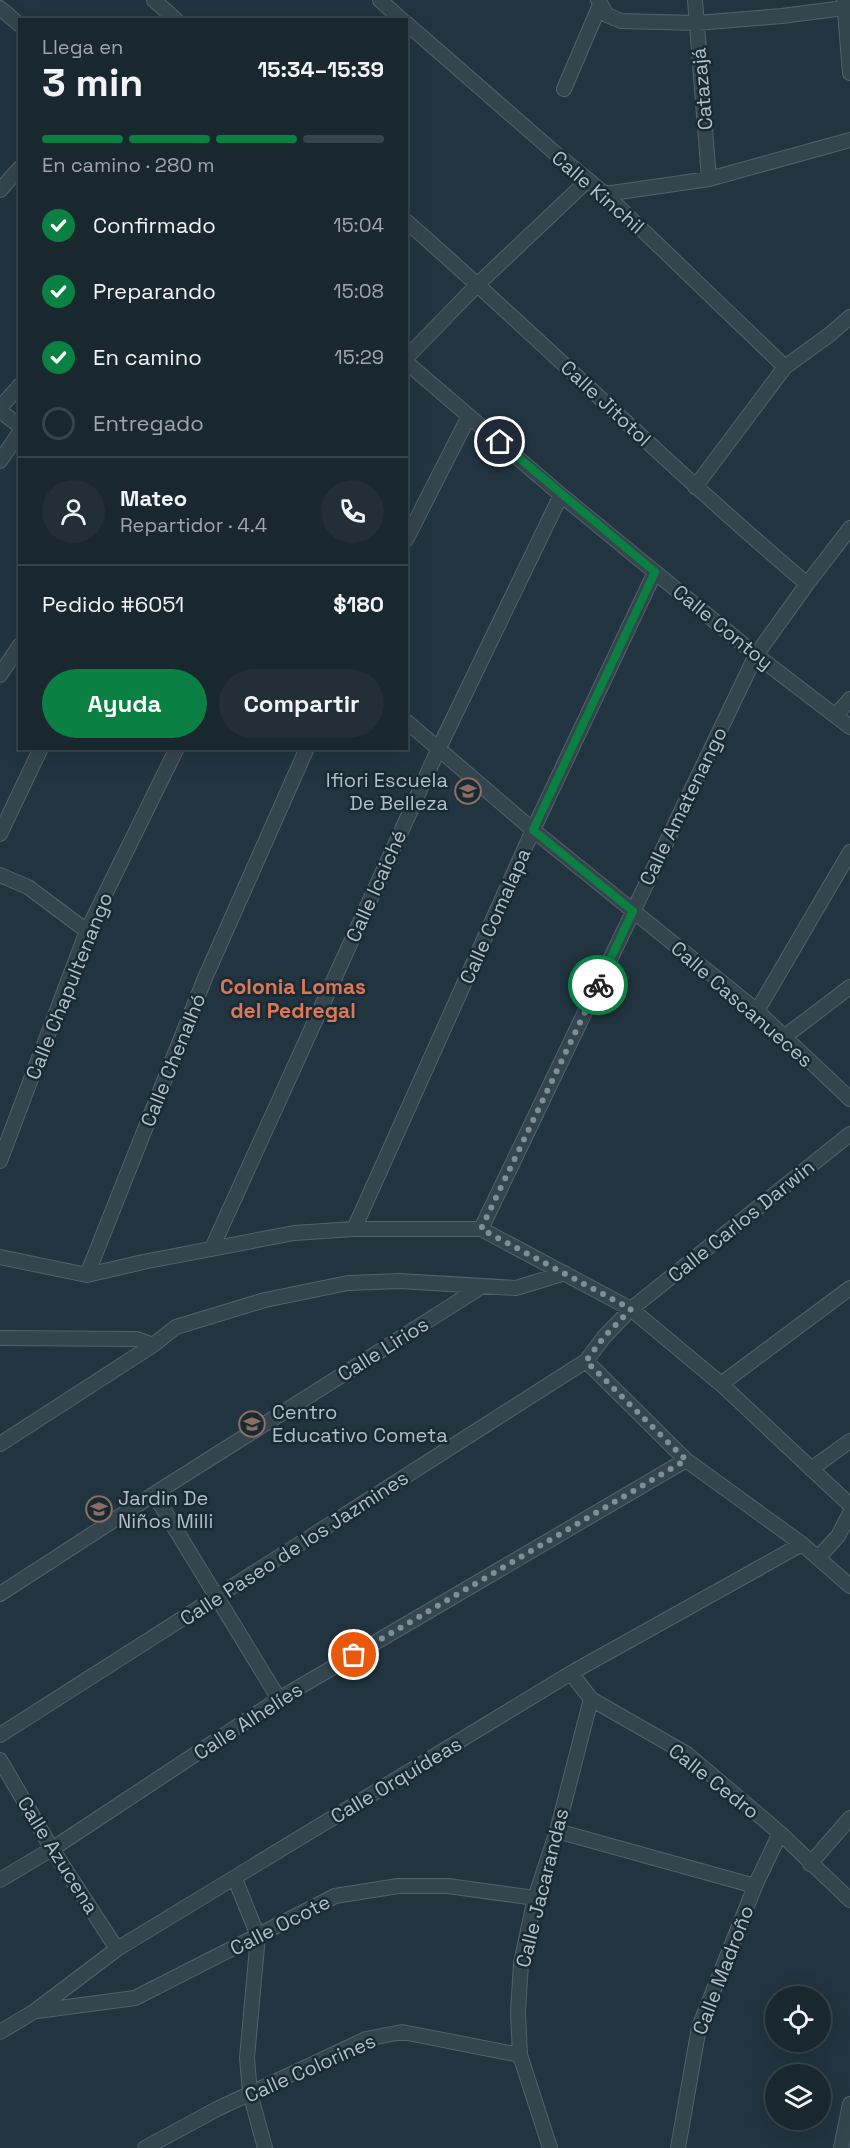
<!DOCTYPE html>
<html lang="es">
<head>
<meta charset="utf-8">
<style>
  :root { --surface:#19272f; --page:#222f37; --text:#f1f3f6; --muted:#9fa5aa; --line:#37444b; --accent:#0b8043 }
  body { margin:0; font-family:"Space Grotesk",sans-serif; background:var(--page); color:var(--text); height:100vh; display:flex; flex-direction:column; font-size:22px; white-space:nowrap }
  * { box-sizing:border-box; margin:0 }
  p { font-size:20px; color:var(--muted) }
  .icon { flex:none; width:33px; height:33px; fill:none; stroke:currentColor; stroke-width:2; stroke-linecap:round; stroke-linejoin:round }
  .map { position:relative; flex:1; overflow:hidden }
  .sheet { position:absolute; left:18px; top:18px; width:390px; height:732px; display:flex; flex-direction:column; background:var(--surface); border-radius:0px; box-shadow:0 6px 24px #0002,0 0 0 2px var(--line) }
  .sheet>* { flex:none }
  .controls { position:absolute; left:765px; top:1986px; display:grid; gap:12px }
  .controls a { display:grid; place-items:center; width:66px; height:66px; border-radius:50%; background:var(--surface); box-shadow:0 6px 24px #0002,0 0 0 2px var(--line); font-size:30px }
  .pin { position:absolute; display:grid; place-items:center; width:51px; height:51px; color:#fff; margin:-26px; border:3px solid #fff; border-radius:50%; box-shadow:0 2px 6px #0007 }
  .courier { position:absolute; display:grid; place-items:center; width:60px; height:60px; margin:-30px; border:4px solid #0b8043; border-radius:50%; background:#fff; color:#222; box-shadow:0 2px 8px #0007 }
  .headline em { font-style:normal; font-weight:600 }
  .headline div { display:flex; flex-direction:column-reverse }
  .headline { display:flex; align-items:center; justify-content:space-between; height:102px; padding:0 24px }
  h1 { font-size:39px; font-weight:600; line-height:45px }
  .bar { display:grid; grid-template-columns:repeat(4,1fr); gap:9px 6px; align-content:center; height:72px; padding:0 24px }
  .bar i { height:8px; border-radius:4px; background:var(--line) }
  .bar .on { background:var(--accent) }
  .bar p { grid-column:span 4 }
  .line { display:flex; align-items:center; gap:15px; padding:0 24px; border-top:2px solid var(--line) }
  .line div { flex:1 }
  .round { display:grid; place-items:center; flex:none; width:63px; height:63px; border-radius:32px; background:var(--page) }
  ol { padding:0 24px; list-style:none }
  li { display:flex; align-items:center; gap:18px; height:66px }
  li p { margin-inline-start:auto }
  li .icon { padding:6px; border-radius:50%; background:var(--accent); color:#fff; stroke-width:4 }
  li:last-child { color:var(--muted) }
  li i { width:33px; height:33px; border:3px solid var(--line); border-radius:50% }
  .cta { display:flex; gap:12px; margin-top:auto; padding:12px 24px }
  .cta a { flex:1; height:69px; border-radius:36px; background:var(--accent); color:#fff; font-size:24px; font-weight:600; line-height:69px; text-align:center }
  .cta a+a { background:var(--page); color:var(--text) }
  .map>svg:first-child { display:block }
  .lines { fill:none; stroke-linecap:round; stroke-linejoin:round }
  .street-casing { stroke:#53626c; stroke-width:16 }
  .street { stroke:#35454e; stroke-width:14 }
  .done { stroke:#7f8e99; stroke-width:6; stroke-dasharray:0 10.8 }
  .route { stroke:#0b8043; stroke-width:8 }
  .labels { text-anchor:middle; stroke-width:5; stroke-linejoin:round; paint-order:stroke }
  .street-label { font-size:20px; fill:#b1bfca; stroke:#1a2a33 }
  .poi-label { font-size:20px; fill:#b1bfca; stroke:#1a2a33; text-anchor:start }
  .neighbourhood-label { font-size:21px; font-weight:bold; fill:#de7757; stroke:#1a2a33 }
</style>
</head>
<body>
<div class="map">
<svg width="850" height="2148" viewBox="0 0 850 2148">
  <rect width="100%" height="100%" fill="#21343f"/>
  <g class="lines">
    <g class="street-casing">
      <path id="street" d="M 154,0 L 176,20
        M 380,0 L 402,20
        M 598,0 L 607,15 L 621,21 L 697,23 L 782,16 L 844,8 L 850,11
        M 695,0 L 709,179
        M 844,0 L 850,73
        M 0,8 L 20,25
        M 406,23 L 555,153 L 605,194 L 785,367
        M 564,89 L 600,5
        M 0,190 L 20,168
        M 605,194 L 709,179 L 850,140
        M 406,221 C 542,340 669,467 807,584
        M 406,358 L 478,284 L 587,181
        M 406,362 L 561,495 L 756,655 L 850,727
        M 0,408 L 20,385
        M 0,411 L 20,426
        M 0,461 L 20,432
        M 695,487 L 785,367 L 829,335 L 850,317
        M 406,540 L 469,416
        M 0,675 L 20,645
        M 836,715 L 850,699
        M 406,721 L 533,830 L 757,1011 L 850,1099
        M 0,834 L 41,748
        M 0,875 L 28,887 L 87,931
        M 757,1011 L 850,852
        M 784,1037 L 850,987
        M 0,1161 L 87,931 L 177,748
        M 354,1229 L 533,830 L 655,572
        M 481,1229 L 756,655 L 807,584 L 850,528
        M 212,1248 L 439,748 L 561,495
        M 0,1257 L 87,1275 L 143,1262 L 294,1233 L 354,1229 L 481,1229 L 631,1309 L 721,1384 L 850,1505
        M 87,1275 L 205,978 L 307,748
        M 0,1338 L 137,1339 L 153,1345
        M 586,1361 L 686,1460 L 802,1544 L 850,1586
        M 721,1384 L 850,1288
        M 0,1444 L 153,1345 L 176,1327 L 265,1300 L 348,1283 L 400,1281 L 516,1288 L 565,1273
        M 811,1469 L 850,1441
        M 154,1494 L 279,1699
        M 818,1558 L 838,1536 L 850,1513
        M 0,1594 L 154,1494 L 481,1287
        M 571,1673 L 591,1699 L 687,1754 L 780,1833 L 850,1900
        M 0,1735 L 586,1361 L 604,1337 L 631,1309 L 850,1134
        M 0,1760 L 52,1849 L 117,1949
        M 557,1831 L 755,1886
        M 810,1864 L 850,1818
        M 235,1879 L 258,1936 L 247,2058 L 250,2093 L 265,2148
        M 0,1880 L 52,1849 L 279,1699 L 686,1460
        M 37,2011 L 135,1998 L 335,1896 L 398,1886 L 448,1886 L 535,1898
        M 0,2032 L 35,2011 L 117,1949 L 571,1673 L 802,1544
        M 145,2148 L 217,2109 L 366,2039 L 402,2032 L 520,2055
        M 550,2148 L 520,2055 L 518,2012 L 521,1963 L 535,1898 L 557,1831 L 591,1699
        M 678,2148 L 699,2027 L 755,1886 L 780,1833
        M 841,2148 L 850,2104"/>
    </g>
    <use href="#street" class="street"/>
  </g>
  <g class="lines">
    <path class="done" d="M 354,1655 L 686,1460 L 586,1361 L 604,1337 L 631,1309 L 481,1229 L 598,985"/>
    <path class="route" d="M 500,442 L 655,572 L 533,830 L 633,911 L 598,985"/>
  </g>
  <defs>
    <g id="university-ring" transform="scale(1.35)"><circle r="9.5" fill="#1a2a33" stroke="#8d6e63" stroke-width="1.5"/><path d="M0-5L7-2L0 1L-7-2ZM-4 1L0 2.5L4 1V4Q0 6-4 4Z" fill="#8d6e63"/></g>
    <g id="school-ring" transform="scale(1.35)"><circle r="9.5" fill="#1a2a33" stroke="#8d6e63" stroke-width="1.5"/><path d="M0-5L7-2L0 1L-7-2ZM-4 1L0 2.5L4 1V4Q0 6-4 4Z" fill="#8d6e63"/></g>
  </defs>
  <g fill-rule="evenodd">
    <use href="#university-ring" x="468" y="791"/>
    <use href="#school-ring" x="252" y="1424"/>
    <use href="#school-ring" x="99" y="1509"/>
  </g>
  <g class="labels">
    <g class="street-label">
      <text transform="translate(702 89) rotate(-95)" y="7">Catazajá</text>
      <text transform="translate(598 192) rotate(41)" y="7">Calle Kinchil</text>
      <text transform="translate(606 403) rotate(43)" y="7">Calle Jitotol</text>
      <text transform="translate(723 627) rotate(39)" y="7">Calle Contoy</text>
      <text transform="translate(683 806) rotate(-64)" y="7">Calle Amatenango</text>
      <text transform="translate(376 886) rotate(-66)" y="7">Calle Icaiché</text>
      <text transform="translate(495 916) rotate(-66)" y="7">Calle Comalapa</text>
      <text transform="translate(69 986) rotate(-68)" y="7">Calle Chapultenango</text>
      <text transform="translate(742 1004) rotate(41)" y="7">Calle Cascanueces</text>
      <text transform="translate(173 1060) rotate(-68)" y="7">Calle Chenalhó</text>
      <text transform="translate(741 1221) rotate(-39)" y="7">Calle Carlos Darwin</text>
      <text transform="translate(383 1349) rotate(-32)" y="7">Calle Lirios</text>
      <text transform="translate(294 1548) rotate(-33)" y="7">Calle Paseo de los Jazmines</text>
      <text transform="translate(248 1721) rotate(-33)" y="7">Calle Alhelíes</text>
      <text transform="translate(396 1780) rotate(-31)" y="7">Calle Orquídeas</text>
      <text transform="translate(714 1781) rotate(38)" y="7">Calle Cedro</text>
      <text transform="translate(58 1855) rotate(58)" y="7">Calle Azucena</text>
      <text transform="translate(542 1888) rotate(-76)" y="7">Calle Jacarandas</text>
      <text transform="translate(280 1925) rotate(-27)" y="7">Calle Ocote</text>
      <text transform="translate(723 1970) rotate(-69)" y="7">Calle Madroño</text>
      <text transform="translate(310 2068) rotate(-24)" y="7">Calle Colorines</text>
    </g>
    <g class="poi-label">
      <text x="448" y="787" text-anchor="end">Ifiori Escuela<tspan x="448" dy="23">De Belleza</tspan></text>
      <text x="272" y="1419">Centro<tspan x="272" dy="23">Educativo Cometa</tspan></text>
      <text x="118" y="1505">Jardin De<tspan x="118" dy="23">Niños Milli</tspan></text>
    </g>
    <g class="neighbourhood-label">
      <text x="293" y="994">Colonia Lomas<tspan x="293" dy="24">del Pedregal</tspan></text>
    </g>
  </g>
</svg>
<div class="controls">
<a><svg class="icon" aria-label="locate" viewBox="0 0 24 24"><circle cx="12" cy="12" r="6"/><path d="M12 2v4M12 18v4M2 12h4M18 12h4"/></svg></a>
<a><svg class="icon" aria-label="layers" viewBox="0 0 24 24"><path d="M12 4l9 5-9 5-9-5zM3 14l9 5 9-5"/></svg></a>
</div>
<div class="pin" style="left:354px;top:1655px;background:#ea580c"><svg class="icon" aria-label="bag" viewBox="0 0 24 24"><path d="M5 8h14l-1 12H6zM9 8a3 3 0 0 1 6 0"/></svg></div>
<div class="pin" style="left:500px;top:442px;background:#1f2937"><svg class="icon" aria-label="home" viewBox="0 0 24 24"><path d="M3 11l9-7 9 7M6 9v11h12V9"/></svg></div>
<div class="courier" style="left:598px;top:985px"><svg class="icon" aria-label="bike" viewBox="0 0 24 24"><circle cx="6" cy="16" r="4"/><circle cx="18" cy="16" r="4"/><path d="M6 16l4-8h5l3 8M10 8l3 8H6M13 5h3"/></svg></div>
<section class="sheet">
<div class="headline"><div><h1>3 min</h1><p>Llega en</p></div><em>15:34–15:39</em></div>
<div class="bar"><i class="on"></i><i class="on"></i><i class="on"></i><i></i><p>En camino · 280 m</p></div>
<ol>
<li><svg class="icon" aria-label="check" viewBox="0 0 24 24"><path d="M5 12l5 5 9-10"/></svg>Confirmado<p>15:04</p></li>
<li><svg class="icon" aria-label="check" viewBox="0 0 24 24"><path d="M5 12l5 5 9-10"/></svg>Preparando<p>15:08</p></li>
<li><svg class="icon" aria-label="check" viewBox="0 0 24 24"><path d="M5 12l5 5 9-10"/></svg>En camino<p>15:29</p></li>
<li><i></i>Entregado</li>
</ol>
<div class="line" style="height:108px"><a class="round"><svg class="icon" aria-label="person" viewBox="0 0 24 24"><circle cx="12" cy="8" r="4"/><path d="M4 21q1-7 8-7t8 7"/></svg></a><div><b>Mateo</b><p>Repartidor · 4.4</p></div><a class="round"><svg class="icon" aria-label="phone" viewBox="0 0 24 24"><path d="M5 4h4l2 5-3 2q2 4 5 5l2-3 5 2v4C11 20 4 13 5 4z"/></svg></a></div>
<div class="line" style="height:78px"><div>Pedido #6051</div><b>$180</b></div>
<div class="cta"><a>Ayuda</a><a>Compartir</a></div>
</section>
</div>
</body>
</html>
